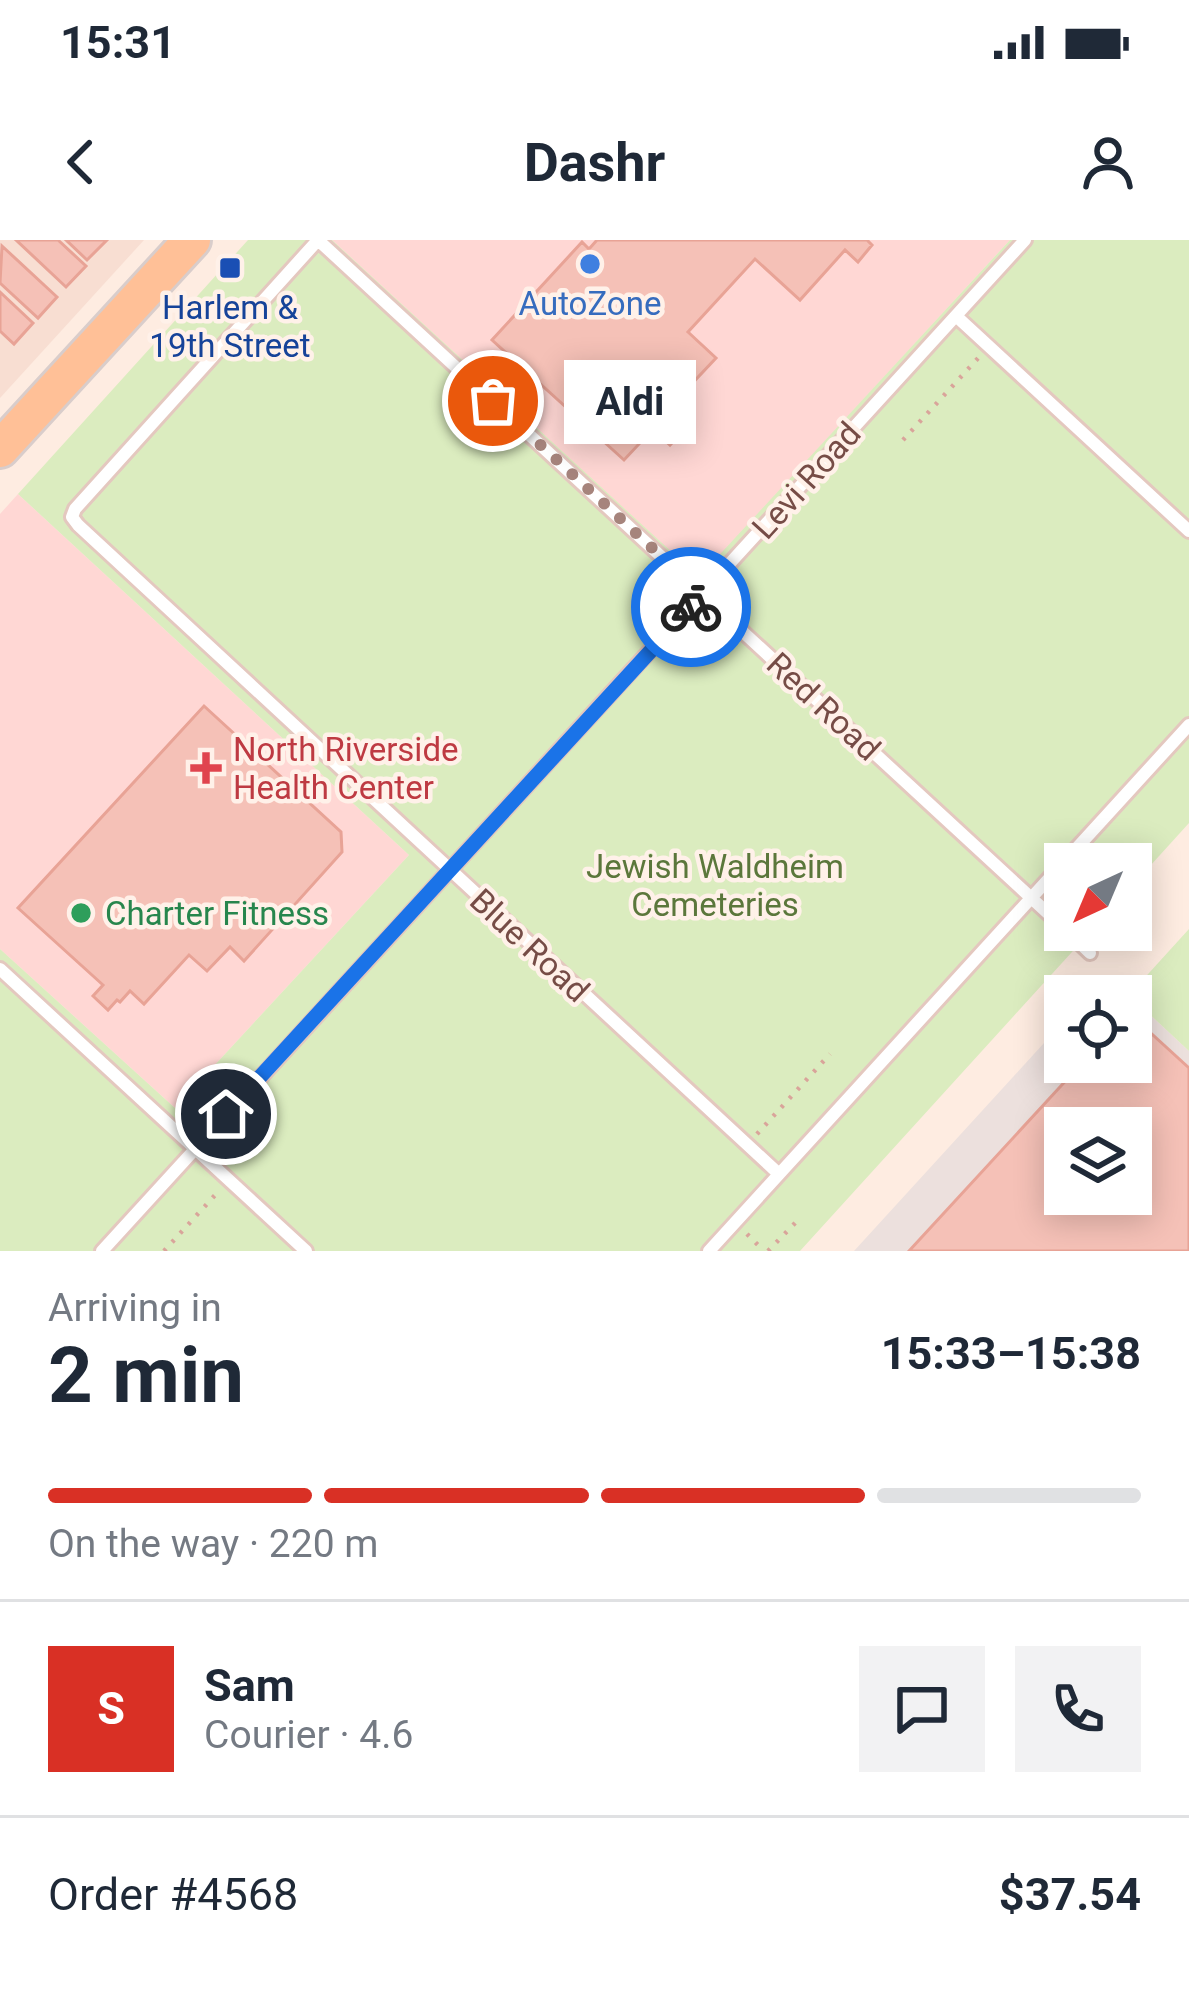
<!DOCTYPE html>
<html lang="en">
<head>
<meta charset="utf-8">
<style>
  :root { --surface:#fff; --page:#f2f2f3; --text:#1f2937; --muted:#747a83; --line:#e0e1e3; --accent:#d93025 }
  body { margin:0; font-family:Roboto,sans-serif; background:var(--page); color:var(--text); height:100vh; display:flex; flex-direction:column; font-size:45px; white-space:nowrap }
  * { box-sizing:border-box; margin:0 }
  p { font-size:39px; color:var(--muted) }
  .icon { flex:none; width:66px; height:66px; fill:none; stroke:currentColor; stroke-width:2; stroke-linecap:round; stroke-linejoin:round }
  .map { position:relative; height:1011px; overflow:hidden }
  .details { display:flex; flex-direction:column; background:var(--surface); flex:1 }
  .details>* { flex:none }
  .needle { width:78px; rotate:224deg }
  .buttons { position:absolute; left:1044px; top:603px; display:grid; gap:24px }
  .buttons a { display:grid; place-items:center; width:108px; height:108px; border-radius:0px; background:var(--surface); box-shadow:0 6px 30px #0003; font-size:60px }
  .pin { position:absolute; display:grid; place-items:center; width:102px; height:102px; color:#fff; margin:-51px; border:6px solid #fff; border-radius:50%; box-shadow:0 3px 12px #0007 }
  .courier { position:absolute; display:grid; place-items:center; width:120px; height:120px; margin:-60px; border:9px solid #1a73e8; border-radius:50%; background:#fff; color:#222; box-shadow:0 3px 15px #0007 }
  .bubble { position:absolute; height:84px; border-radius:0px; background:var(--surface); box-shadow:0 6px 30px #0003; font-size:39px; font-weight:700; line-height:84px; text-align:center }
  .headline em { font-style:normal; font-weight:700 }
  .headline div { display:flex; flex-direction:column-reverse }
  .headline { display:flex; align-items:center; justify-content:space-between; height:204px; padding:0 48px }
  h1 { font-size:78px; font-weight:700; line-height:90px }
  .bar { display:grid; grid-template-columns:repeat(4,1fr); gap:18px 12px; align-content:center; height:144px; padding:0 48px }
  .bar i { height:15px; border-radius:9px; background:var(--line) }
  .bar .selected { background:var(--accent) }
  .bar p { grid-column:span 4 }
  .line { display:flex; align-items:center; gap:30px; padding:0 48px; border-top:3px solid var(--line) }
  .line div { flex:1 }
  .round { display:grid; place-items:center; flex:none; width:126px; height:126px; border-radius:0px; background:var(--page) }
  .status { display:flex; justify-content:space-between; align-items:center; height:84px; padding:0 60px; background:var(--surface); direction:ltr }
  .status svg { height:33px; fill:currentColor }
  header { display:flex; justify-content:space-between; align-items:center; height:156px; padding:0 48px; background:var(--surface); font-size:54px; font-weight:700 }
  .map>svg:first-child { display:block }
  .residential { fill:#f8ded2 }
  .commercial { fill:#ffd7d4 }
  .industrial { fill:#ece0dd; fill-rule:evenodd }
  .green { fill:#dbecbf }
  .building { fill:#f5c1b7; stroke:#e8a396; stroke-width:3; fill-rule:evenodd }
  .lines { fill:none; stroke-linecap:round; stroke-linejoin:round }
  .service-casing { stroke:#e4c8bf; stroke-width:18 }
  .primary-casing { stroke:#d9cdcb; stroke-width:42 }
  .path { stroke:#d9a49a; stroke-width:4.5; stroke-dasharray:3 9; stroke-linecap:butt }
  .service { stroke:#fff; stroke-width:12 }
  .primary { stroke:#ffc097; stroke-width:36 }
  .done { stroke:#a6847c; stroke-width:12; stroke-dasharray:0 21.6 }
  .route { stroke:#1a73e8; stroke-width:15 }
  .shop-dot { fill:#3f7fe0; stroke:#fff1e9; stroke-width:4.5 }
  .transit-dot { fill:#1a4fb4; stroke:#fff1e9; stroke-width:4.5 }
  .health-dot { fill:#e0444e; stroke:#fff1e9; stroke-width:4.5 }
  .leisure-dot { fill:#2e9e5b; stroke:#fff1e9; stroke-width:4.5 }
  .labels { text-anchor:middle; stroke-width:9; stroke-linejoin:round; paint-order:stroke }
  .shop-label { font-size:33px; fill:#366cbe; stroke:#fff1e9 }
  .transit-label { font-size:33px; fill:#164399; stroke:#fff1e9 }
  .street-label { font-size:33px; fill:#764c46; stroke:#fff1e9 }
  .health-label { font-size:33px; fill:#be3a42; stroke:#fff1e9; text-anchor:start }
  .park-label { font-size:33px; fill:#5b773b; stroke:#fff1e9 }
  .leisure-label { font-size:33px; fill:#27864d; stroke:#fff1e9; text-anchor:start }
</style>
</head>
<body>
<div class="status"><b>15:31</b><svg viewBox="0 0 49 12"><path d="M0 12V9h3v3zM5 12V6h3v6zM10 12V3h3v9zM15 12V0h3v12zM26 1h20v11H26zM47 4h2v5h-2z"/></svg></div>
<header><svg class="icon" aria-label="back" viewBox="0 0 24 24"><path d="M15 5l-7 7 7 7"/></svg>Dashr<svg class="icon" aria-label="person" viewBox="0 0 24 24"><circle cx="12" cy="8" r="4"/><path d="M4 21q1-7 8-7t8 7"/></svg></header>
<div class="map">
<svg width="1189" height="1011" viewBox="0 0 1189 1011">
  <rect width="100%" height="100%" fill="#feece1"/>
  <path class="residential" d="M 0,0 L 144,0 L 0,158 Z"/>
  <path class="commercial" d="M 332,0 L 1010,0 L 699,338 Z
    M 18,254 L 409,615 L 175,868 L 0,709 L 0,274 Z"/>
  <path class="industrial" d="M 1131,757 L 1189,811 L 1189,1011 L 854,1011 L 1065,780 L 1065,822 L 1131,822 ZM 1065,888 L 1131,888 L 1131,954 L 1065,954 Z"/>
  <path class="green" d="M 248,0 L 332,0 L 699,337 L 1010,0 L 1189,0 L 1189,583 L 1131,647 L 1131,624 L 1065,624 L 1065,690 L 1092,690 L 800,1011 L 0,1011 L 0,709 L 175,868 L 409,615 L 18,254 Z
    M 1189,689 L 1189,811 L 1129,755 Z"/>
  <path class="building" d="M 16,0 L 58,0 L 86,26 L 66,47 Z
    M 66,0 L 107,0 L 87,20 Z
    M 597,0 L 867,0 L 872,5 L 858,22 L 845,10 L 800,60 L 755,19 L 688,92 L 716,118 L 670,167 L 689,184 L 670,205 L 653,189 L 624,220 L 492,100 L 582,2 L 589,9 Z
    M 2,6 L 57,57 L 38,78 L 0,43 Z
    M 0,52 L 33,83 L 14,104 L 0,91 Z
    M 204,466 L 341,592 L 342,612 L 244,721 L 230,707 L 207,731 L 189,715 L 144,764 L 130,751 L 120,762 L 117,760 L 108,770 L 93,756 L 103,745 L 18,668 Z
    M 1131,775 L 1189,828 L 1189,1011 L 909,1011 L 1083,822 L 1131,822 ZM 1065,888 L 1131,888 L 1131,954 L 1065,954 Z"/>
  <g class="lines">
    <g class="service-casing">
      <path id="service" d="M 318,0 L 75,269 L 72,277 L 78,285 L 779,934
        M 318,0 L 1065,689
        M 956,76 L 1189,291
        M 1066,690 L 1090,713
        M 0,729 L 306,1011
        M 102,1011 L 1025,0
        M 709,1011 L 1189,485"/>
    </g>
    <g class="primary-casing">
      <path id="primary" d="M 0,209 L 192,0"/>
    </g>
    <path class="path" d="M 903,200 L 980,116
      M 757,894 L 830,814
      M 747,994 L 764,1011
      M 164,1011 L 217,953
      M 768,1011 L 799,979"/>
    <use href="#service" class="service"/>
    <use href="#primary" class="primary"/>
  </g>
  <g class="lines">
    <path class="done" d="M 493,161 L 702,354 L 691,367"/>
    <path class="route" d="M 226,874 L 691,367"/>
  </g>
  <circle class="shop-dot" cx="590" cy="24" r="12"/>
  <rect class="transit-dot" x="218" y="16" width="24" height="24" rx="6"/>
  <path class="health-dot" d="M200 510h12v12h12v12h-12v12h-12v-12h-12v-12h12z"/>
  <circle class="leisure-dot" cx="81" cy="673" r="12"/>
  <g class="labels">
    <g class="shop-label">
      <text x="590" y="75">AutoZone</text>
    </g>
    <g class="transit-label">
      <text x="230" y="79">Harlem &amp;<tspan x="230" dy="38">19th Street</tspan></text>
    </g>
    <g class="street-label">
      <text transform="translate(806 240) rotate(-48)" y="12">Levi Road</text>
      <text transform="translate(824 466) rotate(43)" y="12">Red Road</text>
      <text transform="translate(530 705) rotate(43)" y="12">Blue Road</text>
    </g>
    <g class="health-label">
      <text x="233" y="521">North Riverside<tspan x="233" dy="38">Health Center</tspan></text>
    </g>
    <g class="park-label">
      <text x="715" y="638">Jewish Waldheim<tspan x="715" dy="38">Cemeteries</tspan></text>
    </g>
    <g class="leisure-label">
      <text x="105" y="685">Charter Fitness</text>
    </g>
  </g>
</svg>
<div class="buttons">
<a><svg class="needle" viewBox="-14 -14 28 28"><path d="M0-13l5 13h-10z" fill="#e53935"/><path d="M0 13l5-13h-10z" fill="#747a83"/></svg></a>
<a><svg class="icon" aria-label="locate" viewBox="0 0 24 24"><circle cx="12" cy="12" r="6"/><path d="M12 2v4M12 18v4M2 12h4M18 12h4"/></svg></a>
<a><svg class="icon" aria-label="layers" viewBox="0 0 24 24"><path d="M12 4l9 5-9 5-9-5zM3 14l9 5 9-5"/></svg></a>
</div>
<div class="pin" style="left:493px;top:161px;background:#ea580c"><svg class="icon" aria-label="bag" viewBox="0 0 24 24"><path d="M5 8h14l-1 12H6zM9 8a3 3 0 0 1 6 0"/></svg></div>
<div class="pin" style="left:226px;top:874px;background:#1f2937"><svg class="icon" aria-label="home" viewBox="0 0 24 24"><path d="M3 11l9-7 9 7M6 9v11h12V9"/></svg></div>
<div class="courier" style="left:691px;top:367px"><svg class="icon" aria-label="bike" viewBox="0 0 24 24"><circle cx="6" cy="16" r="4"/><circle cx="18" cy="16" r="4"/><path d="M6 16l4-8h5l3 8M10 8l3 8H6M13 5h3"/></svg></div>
<div class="bubble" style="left:564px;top:120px;width:132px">Aldi</div>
</div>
<section class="details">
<div class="headline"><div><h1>2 min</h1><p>Arriving in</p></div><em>15:33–15:38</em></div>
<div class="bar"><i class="selected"></i><i class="selected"></i><i class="selected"></i><i></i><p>On the way · 220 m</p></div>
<div class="line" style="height:216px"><b class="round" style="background:var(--accent);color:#fff">S</b><div><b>Sam</b><p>Courier · 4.6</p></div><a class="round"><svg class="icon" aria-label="chat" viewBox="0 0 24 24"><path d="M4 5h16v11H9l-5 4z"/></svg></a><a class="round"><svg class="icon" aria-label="phone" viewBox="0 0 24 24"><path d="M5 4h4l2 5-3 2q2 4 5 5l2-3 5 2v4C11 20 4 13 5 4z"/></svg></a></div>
<div class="line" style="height:156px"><div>Order #4568</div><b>$37.54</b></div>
</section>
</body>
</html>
